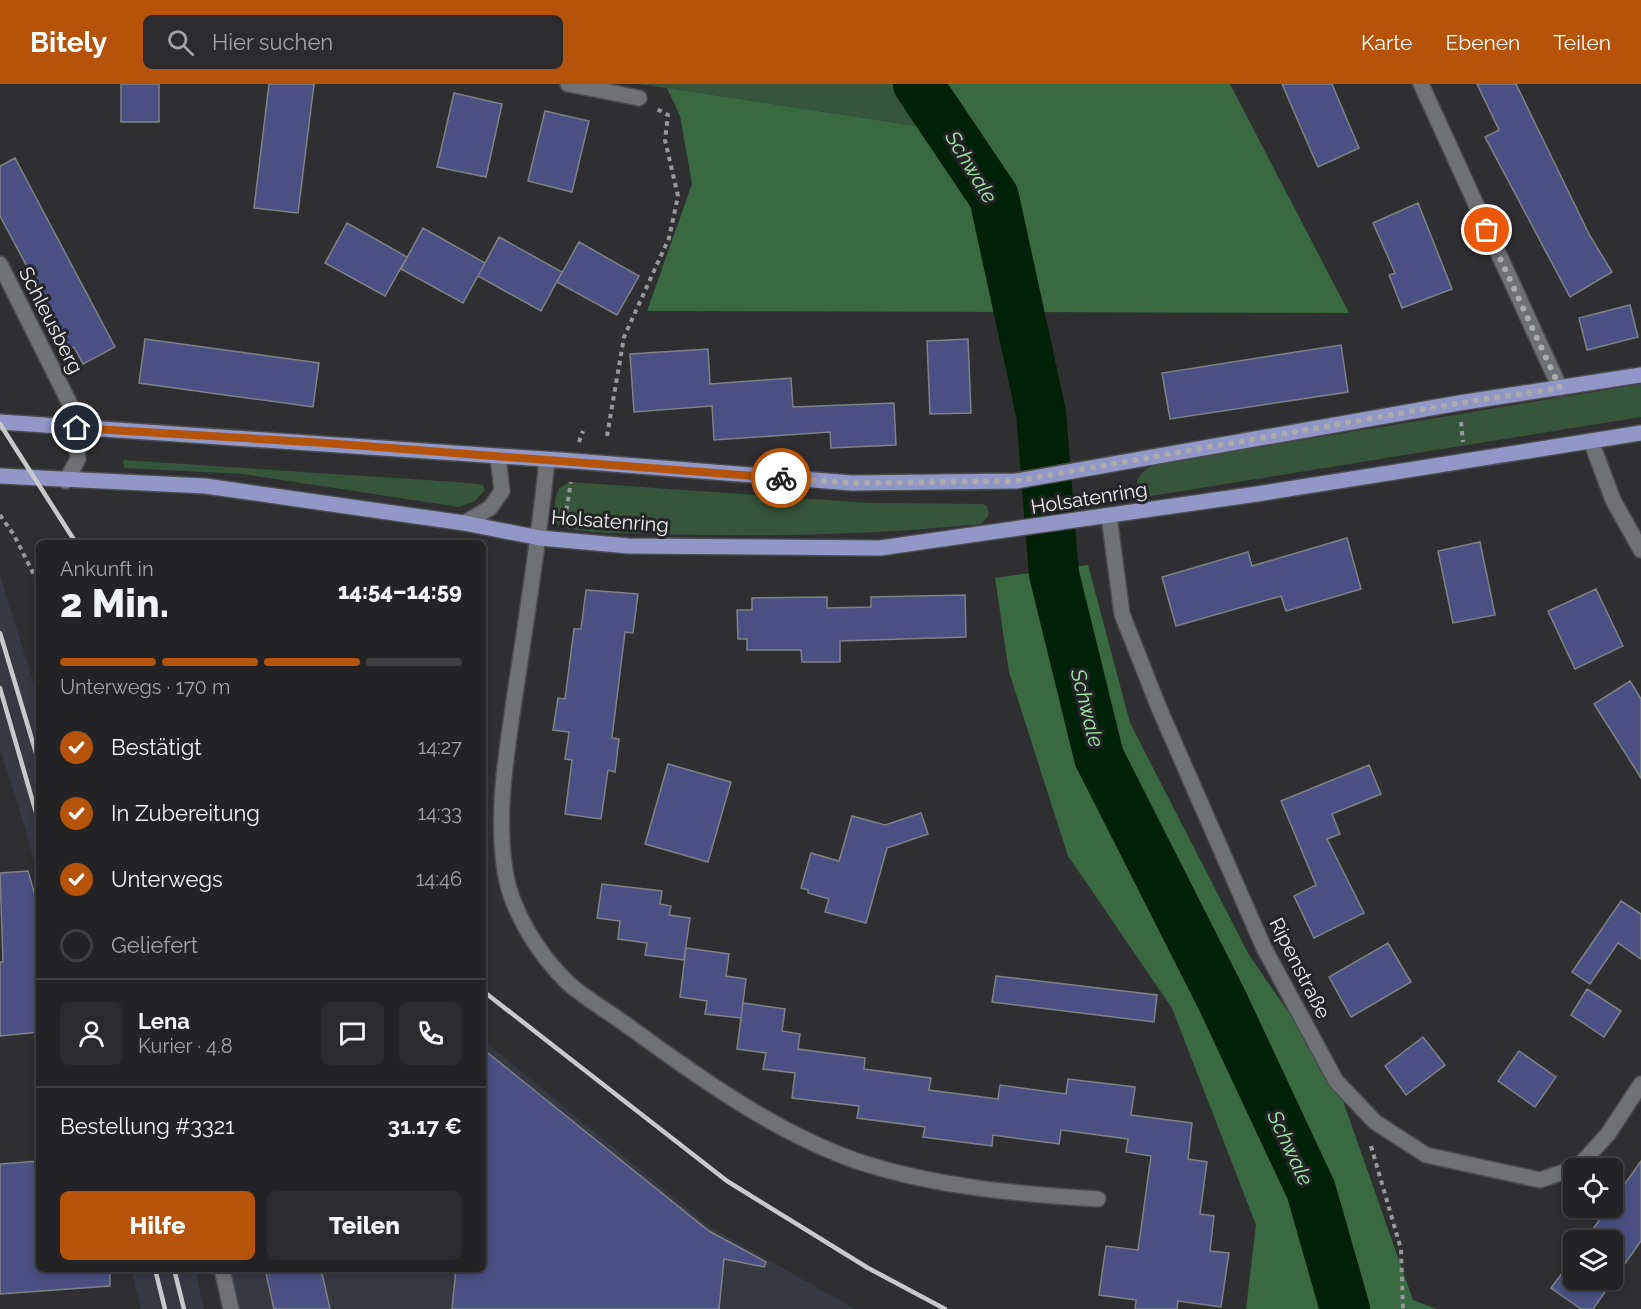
<!DOCTYPE html>
<html lang="de">
<head>
<meta charset="utf-8">
<style>
  :root { --surface:#232326; --page:#2b2b2e; --text:#f1f3f6; --muted:#a3a4a7; --line:#404043; --accent:#b45309 }
  body { margin:0; font-family:Raleway,sans-serif; background:var(--page); color:var(--text); height:100vh; display:flex; flex-direction:column; font-size:22px; white-space:nowrap }
  * { box-sizing:border-box; margin:0 }
  p { font-size:20px; color:var(--muted) }
  .icon { flex:none; width:33px; height:33px; fill:none; stroke:currentColor; stroke-width:2; stroke-linecap:round; stroke-linejoin:round }
  .map { position:relative; flex:1; overflow:hidden }
  .sheet { position:absolute; left:36px; top:456px; width:450px; height:732px; display:flex; flex-direction:column; background:var(--surface); border-radius:9px; box-shadow:0 3px 9px #0003,0 0 0 2px var(--line) }
  .sheet>* { flex:none }
  .tools { position:absolute; left:1563px; top:1074px; display:grid; gap:12px }
  .tools a { display:grid; place-items:center; width:60px; height:60px; border-radius:9px; background:var(--surface); box-shadow:0 3px 9px #0003,0 0 0 2px var(--line); font-size:30px }
  .pin { position:absolute; display:grid; place-items:center; width:51px; height:51px; color:#fff; margin:-26px; border:3px solid #fff; border-radius:50%; box-shadow:0 2px 6px #0007 }
  .courier { position:absolute; display:grid; place-items:center; width:60px; height:60px; margin:-30px; border:4px solid #b45309; border-radius:50%; background:#fff; color:#222; box-shadow:0 2px 8px #0007 }
  .summary em { font-style:normal; font-weight:800 }
  .summary div { display:flex; flex-direction:column-reverse }
  .summary { display:flex; align-items:center; justify-content:space-between; height:102px; padding:0 24px }
  h1 { font-size:39px; font-weight:800; line-height:45px }
  .bar { display:grid; grid-template-columns:repeat(4,1fr); gap:9px 6px; align-content:center; height:72px; padding:0 24px }
  .bar i { height:8px; border-radius:4px; background:var(--line) }
  .bar .on { background:var(--accent) }
  .bar p { grid-column:span 4 }
  .line { display:flex; align-items:center; gap:15px; padding:0 24px; border-top:2px solid var(--line) }
  .line div { flex:1 }
  .round { display:grid; place-items:center; flex:none; width:63px; height:63px; border-radius:9px; background:var(--page) }
  ol { padding:0 24px; list-style:none }
  li { display:flex; align-items:center; gap:18px; height:66px }
  li p { margin-inline-start:auto }
  li .icon { padding:6px; border-radius:50%; background:var(--accent); color:#fff; stroke-width:4 }
  li:last-child { color:var(--muted) }
  li i { width:33px; height:33px; border:3px solid var(--line); border-radius:50% }
  .action { display:flex; gap:12px; margin-top:auto; padding:12px 24px }
  .action a { flex:1; height:69px; border-radius:9px; background:var(--accent); color:#fff; font-size:24px; font-weight:800; line-height:69px; text-align:center }
  .action a+a { background:var(--page); color:var(--text) }
  header { display:flex; align-items:center; gap:36px; box-sizing:border-box; height:84px; padding:0 30px; background:var(--accent); color:#fff }
  header strong { font-size:28px }
  nav { display:flex; gap:33px; margin-inline-start:auto; font-size:21px }
  .search { width:420px; height:54px; background:var(--page); display:flex; align-items:center; gap:15px; box-sizing:border-box; padding:0 21px; border-radius:9px; color:var(--muted); font-size:22px }
  .map>svg:first-child { display:block }
  .built { fill:#373942 }
  .green { fill:#36553b }
  .forest { fill:#386941 }
  .lines { fill:none; stroke-linecap:round; stroke-linejoin:round }
  .river { stroke:#002106; stroke-width:50 }
  .building { fill:#4a5083; stroke:#808185; stroke-width:1.5 }
  .minor-casing { stroke:#4b4b4e; stroke-width:18 }
  .major-casing { stroke:#4b4b4e; stroke-width:18 }
  .path { stroke:#98999b; stroke-width:4; stroke-dasharray:4.5 4.5; stroke-linecap:butt }
  .minor { stroke:#707175; stroke-width:15 }
  .major { stroke:#9197c7; stroke-width:15 }
  .rail { stroke:#c8c9cb; stroke-width:4.5 }
  .done { stroke:#acacaf; stroke-width:6; stroke-dasharray:0 10.8 }
  .route { stroke:#b45309; stroke-width:8 }
  .labels { text-anchor:middle; stroke-width:6; stroke-linejoin:round; paint-order:stroke }
  .street-label { font-size:20px; fill:#eff0f2; stroke:#252528 }
  .water-label { font-size:21px; font-style:italic; fill:#9ee8a9; stroke:#252528 }
</style>
</head>
<body>
<header>
<strong>Bitely</strong>
<div class="search"><svg class="icon" aria-label="search" viewBox="0 0 24 24"><circle cx="10" cy="10" r="6"/><path d="M15 15l6 6"/></svg>Hier suchen</div>
<nav><a>Karte</a><a>Ebenen</a><a>Teilen</a></nav>
</header>
<div class="map">
<svg width="1641" height="1225" viewBox="0 0 1641 1225">
  <rect width="100%" height="100%" fill="#2f2f32"/>
  <path class="built" d="M 0,491 L 39,617 L 39,801 L 27,750 L 0,665 Z
    M 483,956 L 710,1143 L 855,1225 L 231,1225 L 222,1185 L 483,1185 Z
    M 131,1185 L 195,1185 L 204,1225 L 141,1225 Z"/>
  <path class="green" d="M 638,0 L 920,0 L 950,47 L 667,4 Z
    M 1641,300 L 1641,333 L 1151,412 L 1140,406 L 1137,398 C 1143,379 1165,379 1181,376 Z
    M 123,376 L 471,399 L 483,401 L 485,406 L 475,417 L 459,423 L 243,390 L 124,384 Z
    M 570,398 L 871,419 L 982,420 L 987,422 L 989,431 L 981,440 C 873,451 766,453 658,450 C 632,449 581,451 558,441 C 551,431 555,415 559,404 Z"/>
  <path class="forest" d="M 920,0 L 1230,0 L 1349,229 L 647,227 L 692,100 L 680,32 L 667,4 L 950,47 Z
    M 1088,481 L 1130,639 L 1249,871 L 1336,997 L 1413,1216 L 1437,1225 L 1246,1225 L 1256,1141 L 1172,924 L 1068,772 L 1009,588 L 995,494 Z"/>
  <g class="lines">
    <path class="river" d="M 918,0 L 994,113 L 1041,329 L 1054,490 L 1099,673 L 1222,916 L 1311,1106 L 1345,1225"/>
  </g>
  <path class="building" d="M 121,0 L 159,0 L 159,38 L 121,38 Z
    M 269,0 L 314,0 L 298,129 L 254,124 Z
    M 1282,0 L 1332,0 L 1359,64 L 1318,83 Z
    M 1477,0 L 1516,0 L 1590,152 L 1612,188 L 1570,213 L 1485,53 L 1499,46 Z
    M 454,9 L 502,20 L 486,93 L 437,83 Z
    M 545,27 L 589,37 L 572,108 L 528,97 Z
    M 15,74 L 115,263 L 83,280 L 74,263 L 71,265 L 0,132 L 0,82 Z
    M 1418,119 L 1452,205 L 1402,224 L 1389,191 L 1395,189 L 1373,139 Z
    M 347,139 L 407,173 L 385,212 L 325,179 Z
    M 423,144 L 485,179 L 463,219 L 401,185 Z
    M 499,153 L 562,188 L 541,227 L 478,192 Z
    M 579,158 L 639,192 L 617,231 L 557,198 Z
    M 1630,221 L 1638,253 L 1587,266 L 1579,234 Z
    M 145,255 L 319,279 L 313,323 L 139,299 Z
    M 968,255 L 971,329 L 930,330 L 927,257 Z
    M 1341,261 L 1348,308 L 1170,335 L 1162,289 Z
    M 708,265 L 710,300 L 791,294 L 793,323 L 894,319 L 896,361 L 831,364 L 830,348 L 714,356 L 712,322 L 634,328 L 630,270 Z
    M 1347,454 L 1361,505 L 1286,527 L 1281,512 L 1176,542 L 1162,493 L 1248,468 L 1252,482 Z
    M 1480,458 L 1495,531 L 1453,539 L 1438,467 Z
    M 1596,505 L 1623,562 L 1575,585 L 1548,527 Z
    M 586,506 L 638,510 L 633,549 L 625,548 L 612,654 L 619,655 L 615,688 L 608,686 L 601,735 L 565,730 L 572,676 L 565,675 L 569,648 L 553,646 L 558,614 L 565,615 L 574,545 L 581,545 Z
    M 965,511 L 966,553 L 840,557 L 840,578 L 802,578 L 801,566 L 747,566 L 747,555 L 738,555 L 737,526 L 752,526 L 752,514 L 827,513 L 827,524 L 871,523 L 871,513 Z
    M 1630,597 L 1641,615 L 1641,694 L 1594,620 Z
    M 668,680 L 731,698 L 708,778 L 645,760 Z
    M 1369,681 L 1381,710 L 1332,730 L 1340,750 L 1327,755 L 1364,829 L 1314,854 L 1294,812 L 1316,801 L 1281,717 Z
    M 921,729 L 928,750 L 887,764 L 866,839 L 825,828 L 829,815 L 808,809 L 808,806 L 801,804 L 811,769 L 839,777 L 852,732 L 885,741 Z
    M 28,787 L 39,825 L 39,948 L 0,952 L 0,878 L 3,878 L 0,789 Z
    M 602,800 L 662,807 L 660,820 L 671,822 L 669,831 L 690,834 L 684,876 L 645,871 L 647,859 L 618,855 L 620,837 L 597,834 Z
    M 1621,817 L 1641,830 L 1641,875 L 1618,859 L 1590,900 L 1572,888 Z
    M 1388,859 L 1411,898 L 1351,933 L 1329,893 Z
    M 686,864 L 729,870 L 726,892 L 746,895 L 741,934 L 705,930 L 707,917 L 680,913 Z
    M 996,892 L 1157,911 L 1154,938 L 992,918 Z
    M 1587,905 L 1621,927 L 1604,953 L 1571,931 Z
    M 743,919 L 785,925 L 782,947 L 800,950 L 798,965 L 865,974 L 864,985 L 931,994 L 929,1006 L 998,1015 L 1000,1001 L 1066,1010 L 1068,995 L 1135,1003 L 1131,1031 L 1192,1039 L 1188,1075 L 1207,1078 L 1200,1130 L 1214,1132 L 1210,1167 L 1229,1169 L 1221,1223 L 1178,1217 L 1177,1225 L 1135,1225 L 1136,1216 L 1099,1211 L 1106,1162 L 1138,1166 L 1151,1072 L 1126,1068 L 1128,1055 L 1061,1046 L 1059,1060 L 993,1051 L 992,1062 L 923,1053 L 925,1043 L 857,1034 L 859,1022 L 792,1014 L 795,989 L 763,985 L 766,969 L 737,965 Z
    M 1423,953 L 1445,981 L 1406,1011 L 1385,982 Z
    M 483,965 L 709,1147 L 766,1178 L 764,1183 L 724,1175 L 719,1225 L 452,1225 L 456,1185 L 483,1185 Z
    M 1519,967 L 1556,993 L 1535,1023 L 1498,997 Z
    M 39,1077 L 39,1185 L 110,1185 L 110,1202 L 0,1210 L 0,1080 Z
    M 1641,1077 L 1641,1157 L 1593,1225 L 1581,1225 L 1551,1204 L 1574,1173 L 1574,1196 L 1612,1196 L 1612,1156 L 1585,1156 L 1608,1124 L 1612,1124 L 1612,1118 Z
    M 265,1185 L 321,1185 L 330,1225 L 274,1225 Z"/>
  <g class="lines">
    <g class="minor-casing">
      <path id="minor" d="M 568,0 L 639,14
        M 1421,0 L 1560,304
        M 0,180 L 72,324 L 78,375 L 66,397
        M 1591,357 L 1613,416 L 1641,466
        M 547,376 C 539,457 526,537 514,617 C 506,673 496,730 505,787 C 511,827 539,871 568,899 C 586,915 609,928 628,942 C 698,993 780,1052 863,1079 C 938,1103 1019,1110 1098,1115
        M 1109,432 L 1122,530 L 1159,624 L 1264,864 L 1336,997 L 1375,1038 L 1426,1071 L 1540,1096 L 1578,1083 L 1608,1050 L 1641,1000
        M 464,439 L 490,424 L 502,407 L 498,373
        M 222,1185 L 231,1225"/>
    </g>
    <g class="major-casing">
      <path id="major" d="M 0,338 L 574,377 L 852,399 L 1016,397 L 1459,319 L 1641,291
        M 0,392 L 205,402 L 464,439 L 540,454 L 629,462 L 880,464 L 1257,410 L 1641,349"/>
    </g>
    <path class="path" d="M 1461,338 L 1463,358
      M 607,352 L 624,253 L 669,154 L 678,112 L 665,56 L 668,31 L 657,25
      M 579,358 L 583,347
      M 0,431 L 14,451 L 39,501
      M 565,435 L 571,398
      M 1371,1062 L 1401,1165 L 1403,1225"/>
    <use href="#minor" class="minor"/>
    <use href="#major" class="major"/>
    <path class="rail" d="M 0,340 L 76,459
      M 0,549 L 39,679
      M 0,604 L 39,739
      M 483,907 L 727,1097 L 868,1184 L 945,1225
      M 155,1185 L 165,1225
      M 174,1185 L 184,1225"/>
  </g>
  <g class="lines">
    <path class="done" d="M 781,394 L 852,399 L 1016,397 L 1459,319 L 1560,304 L 1487,146"/>
    <path class="route" d="M 77,344 L 325,359 L 781,394"/>
  </g>
  <g class="labels">
    <g class="street-label">
      <text transform="translate(51 236) rotate(63)" y="7">Schleusberg</text>
      <text transform="translate(1089 414) rotate(-9)" y="7">Holsatenring</text>
      <text transform="translate(610 437) rotate(4)" y="7">Holsatenring</text>
      <text transform="translate(1300 884) rotate(63)" y="7">Ripenstraße</text>
    </g>
    <g class="water-label">
      <text transform="translate(971 83) rotate(59)" y="7">Schwale</text>
      <text transform="translate(1087 624) rotate(76)" y="7">Schwale</text>
      <text transform="translate(1290 1064) rotate(65)" y="7">Schwale</text>
    </g>
  </g>
</svg>
<div class="tools">
<a><svg class="icon" aria-label="locate" viewBox="0 0 24 24"><circle cx="12" cy="12" r="6"/><path d="M12 2v4M12 18v4M2 12h4M18 12h4"/></svg></a>
<a><svg class="icon" aria-label="layers" viewBox="0 0 24 24"><path d="M12 4l9 5-9 5-9-5zM3 14l9 5 9-5"/></svg></a>
</div>
<div class="pin" style="left:1487px;top:146px;background:#ea580c"><svg class="icon" aria-label="bag" viewBox="0 0 24 24"><path d="M5 8h14l-1 12H6zM9 8a3 3 0 0 1 6 0"/></svg></div>
<div class="pin" style="left:77px;top:344px;background:#1f2937"><svg class="icon" aria-label="home" viewBox="0 0 24 24"><path d="M3 11l9-7 9 7M6 9v11h12V9"/></svg></div>
<div class="courier" style="left:781px;top:394px"><svg class="icon" aria-label="bike" viewBox="0 0 24 24"><circle cx="6" cy="16" r="4"/><circle cx="18" cy="16" r="4"/><path d="M6 16l4-8h5l3 8M10 8l3 8H6M13 5h3"/></svg></div>
<section class="sheet">
<div class="summary"><div><h1>2 Min.</h1><p>Ankunft in</p></div><em>14:54–14:59</em></div>
<div class="bar"><i class="on"></i><i class="on"></i><i class="on"></i><i></i><p>Unterwegs · 170 m</p></div>
<ol>
<li><svg class="icon" aria-label="check" viewBox="0 0 24 24"><path d="M5 12l5 5 9-10"/></svg>Bestätigt<p>14:27</p></li>
<li><svg class="icon" aria-label="check" viewBox="0 0 24 24"><path d="M5 12l5 5 9-10"/></svg>In Zubereitung<p>14:33</p></li>
<li><svg class="icon" aria-label="check" viewBox="0 0 24 24"><path d="M5 12l5 5 9-10"/></svg>Unterwegs<p>14:46</p></li>
<li><i></i>Geliefert</li>
</ol>
<div class="line" style="height:108px"><a class="round"><svg class="icon" aria-label="person" viewBox="0 0 24 24"><circle cx="12" cy="8" r="4"/><path d="M4 21q1-7 8-7t8 7"/></svg></a><div><b>Lena</b><p>Kurier · 4.8</p></div><a class="round"><svg class="icon" aria-label="chat" viewBox="0 0 24 24"><path d="M4 5h16v11H9l-5 4z"/></svg></a><a class="round"><svg class="icon" aria-label="phone" viewBox="0 0 24 24"><path d="M5 4h4l2 5-3 2q2 4 5 5l2-3 5 2v4C11 20 4 13 5 4z"/></svg></a></div>
<div class="line" style="height:78px"><div>Bestellung #3321</div><b>31.17 €</b></div>
<div class="action"><a>Hilfe</a><a>Teilen</a></div>
</section>
</div>
</body>
</html>
